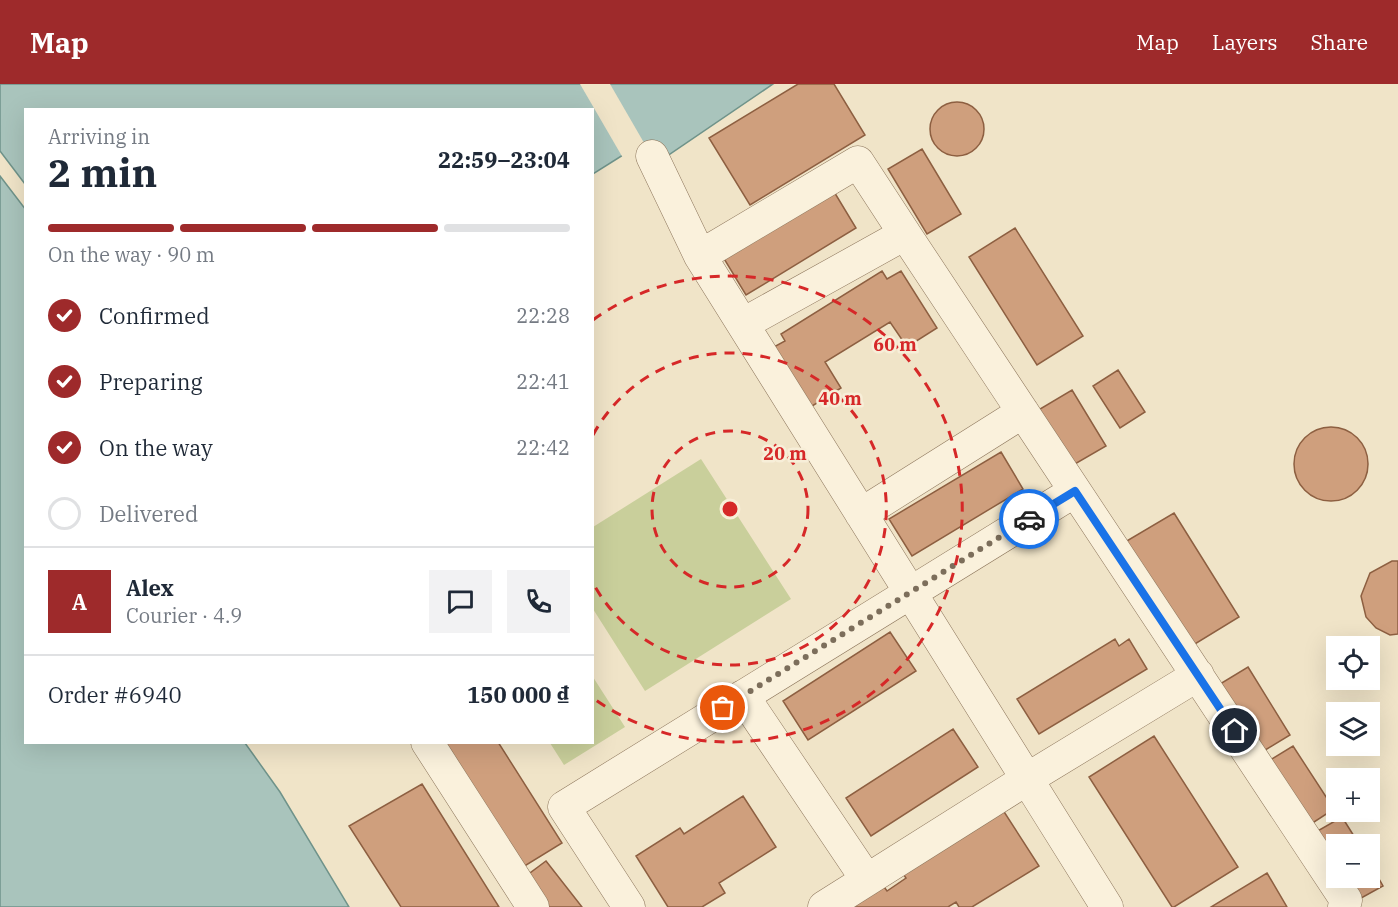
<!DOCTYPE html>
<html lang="en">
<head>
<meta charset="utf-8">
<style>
  :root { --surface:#fff; --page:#f2f2f3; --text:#1f2937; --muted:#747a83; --line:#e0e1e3; --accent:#9e2a2b }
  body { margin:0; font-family:"IBM Plex Serif",serif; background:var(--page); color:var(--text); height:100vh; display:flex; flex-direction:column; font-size:22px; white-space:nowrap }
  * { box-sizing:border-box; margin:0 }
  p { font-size:20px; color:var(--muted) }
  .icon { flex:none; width:33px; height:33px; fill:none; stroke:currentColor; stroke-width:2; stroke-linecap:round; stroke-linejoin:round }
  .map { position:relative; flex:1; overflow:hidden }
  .drawer { position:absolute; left:24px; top:24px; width:570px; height:636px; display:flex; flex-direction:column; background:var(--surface); border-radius:0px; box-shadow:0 6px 24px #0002 }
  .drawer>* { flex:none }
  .tools { position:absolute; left:1326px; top:552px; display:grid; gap:12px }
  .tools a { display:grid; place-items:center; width:54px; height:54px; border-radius:0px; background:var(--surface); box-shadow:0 6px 24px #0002; font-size:30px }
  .pin { position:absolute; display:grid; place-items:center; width:51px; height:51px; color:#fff; margin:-26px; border:3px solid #fff; border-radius:50%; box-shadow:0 2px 6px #0007 }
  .courier { position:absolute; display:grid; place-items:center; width:60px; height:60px; margin:-30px; border:4px solid #1a73e8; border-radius:50%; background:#fff; color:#222; box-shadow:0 2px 8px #0007 }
  .summary em { font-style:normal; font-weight:700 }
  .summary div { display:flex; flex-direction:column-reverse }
  .summary { display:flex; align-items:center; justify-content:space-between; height:102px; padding:0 24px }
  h1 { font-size:39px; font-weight:700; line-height:45px }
  .bar { display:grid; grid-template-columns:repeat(4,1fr); gap:9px 6px; align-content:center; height:72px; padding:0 24px }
  .bar i { height:8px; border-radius:4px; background:var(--line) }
  .bar .current { background:var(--accent) }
  .bar p { grid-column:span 4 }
  .line { display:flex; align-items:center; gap:15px; padding:0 24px; border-top:2px solid var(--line) }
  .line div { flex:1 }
  .round { display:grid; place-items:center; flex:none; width:63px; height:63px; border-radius:0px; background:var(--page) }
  ol { padding:0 24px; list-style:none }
  li { display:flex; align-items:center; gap:18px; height:66px }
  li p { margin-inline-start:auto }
  li .icon { padding:6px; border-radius:50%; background:var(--accent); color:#fff; stroke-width:4 }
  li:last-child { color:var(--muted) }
  li i { width:33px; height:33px; border:3px solid var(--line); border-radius:50% }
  header { display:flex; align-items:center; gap:36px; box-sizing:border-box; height:84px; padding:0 30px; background:var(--accent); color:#fff }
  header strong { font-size:28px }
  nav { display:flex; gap:33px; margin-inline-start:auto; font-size:21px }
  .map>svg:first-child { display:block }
  .green { fill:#c9cf9b }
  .water { fill:#a9c4bc; stroke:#6f938a; stroke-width:1.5 }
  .pier { fill:#f0e4c8 }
  .building { fill:#cf9f7d; stroke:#8d5f41; stroke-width:1.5 }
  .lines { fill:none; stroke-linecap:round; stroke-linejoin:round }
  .minor-casing { stroke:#8d765c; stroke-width:33 }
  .minor { stroke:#faf1dc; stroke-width:32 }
  .done { stroke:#7c6e5b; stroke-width:6; stroke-dasharray:0 10.8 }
  .route { stroke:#1a73e8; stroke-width:8 }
  .ring { fill:none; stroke:#d62828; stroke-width:3; stroke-dasharray:10 8 }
  .centre { fill:#d62828; stroke:#f7eed8; stroke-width:3 }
  .ring-label { font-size:18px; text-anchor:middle; font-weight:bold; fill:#d62828; stroke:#f7eed8; stroke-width:5; stroke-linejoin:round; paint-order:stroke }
</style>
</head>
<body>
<header>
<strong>Map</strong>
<nav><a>Map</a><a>Layers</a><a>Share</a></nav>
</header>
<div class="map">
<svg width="1398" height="823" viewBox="0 0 1398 823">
  <rect width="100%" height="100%" fill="#f0e4c8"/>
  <path class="green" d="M 701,375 L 791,515 L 645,607 L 593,525 L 593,443 Z
    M 593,593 L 625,643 L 564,681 L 550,659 L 592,658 Z"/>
  <path class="water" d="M 0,0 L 773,0 L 667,72 L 646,60 L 623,71 L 593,90 L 592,26 L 26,26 L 25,100 L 0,67 Z
    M 0,92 L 26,126 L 26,658 L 245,659 L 280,708 L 349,823 L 0,823 Z"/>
  <path class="pier" d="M 580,0 L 610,0 L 647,64 L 623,74 Z"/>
  <path class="building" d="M 798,0 L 834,0 L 865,51 L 750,121 L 709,54 Z
    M930 45a27 27 0 1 1 54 0a27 27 0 1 1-54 0Z
    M 922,65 L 961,130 L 927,150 L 888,85 Z
    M 833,106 L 856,144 L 746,211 L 723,173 Z
    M 1015,144 L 1083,252 L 1037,281 L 969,173 Z
    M 882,187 L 887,195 L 901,187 L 937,244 L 907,263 L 890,238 L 825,278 L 841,304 L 809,324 L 772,264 L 785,257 L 781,250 Z
    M 1118,286 L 1145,328 L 1120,344 L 1093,302 Z
    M 1072,306 L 1106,362 L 1068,384 L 1035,328 Z
    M1294 380a37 37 0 1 1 74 0a37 37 0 1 1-74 0Z
    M 1001,368 L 1023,405 L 912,472 L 889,435 Z
    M 1174,429 L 1239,533 L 1190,563 L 1125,458 Z
    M 1392,477 L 1398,477 L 1398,550 L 1390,551 L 1376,544 L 1366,533 L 1361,512 L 1370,489 Z
    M 890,548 L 916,587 L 808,656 L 783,617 Z
    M 1115,555 L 1119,562 L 1129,555 L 1147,585 L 1039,650 L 1017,615 Z
    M 1248,583 L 1290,651 L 1262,668 L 1220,600 Z
    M 953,645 L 978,683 L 871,752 L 846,714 Z
    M 1154,652 L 1238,783 L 1174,823 L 1172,823 L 1089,693 Z
    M 444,658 L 498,658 L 562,759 L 523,783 Z
    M 1293,662 L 1334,725 L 1308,742 L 1267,678 Z
    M 422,700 L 499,823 L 401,823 L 349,742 Z
    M 743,712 L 776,763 L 719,799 L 725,809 L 702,823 L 668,823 L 636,772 L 680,744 L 684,750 Z
    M 999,720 L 1039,782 L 972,823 L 959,823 L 956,818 L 948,823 L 845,823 L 882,800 L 887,807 L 906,794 L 898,782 Z
    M 1342,733 L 1359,760 L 1336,760 L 1336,788 L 1314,749 Z
    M 546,777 L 582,823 L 549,823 L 526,792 Z
    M 1370,779 L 1383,802 L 1354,818 L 1340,794 L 1370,794 Z
    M 1267,789 L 1287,823 L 1211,823 Z"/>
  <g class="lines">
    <g class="minor-casing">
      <path id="minor" d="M 652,72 L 700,172 L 1107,823
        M 700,172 L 858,78 L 905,150
        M 743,240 L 905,150 L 1346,816 L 1344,823
        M 861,430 L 1023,328
        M 743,612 L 867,796
        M 427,658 L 533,823
        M 629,823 L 564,723 L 1075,407
        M 824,823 L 1027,695 L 1198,591"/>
    </g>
    <use href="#minor" class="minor"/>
  </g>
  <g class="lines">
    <path class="done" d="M 723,624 L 1029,435"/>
    <path class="route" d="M 1029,435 L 1075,407 L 1235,647"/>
  </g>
  <g class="ring">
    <circle cx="730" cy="425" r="78"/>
    <path d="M593 351A156 156 0 1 1 593 499"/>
    <path d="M593 236A233 233 0 1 1 593 614"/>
  </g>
  <circle cx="730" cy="425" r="9" class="centre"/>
  <g class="ring-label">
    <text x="895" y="267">60 m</text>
    <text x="840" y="321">40 m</text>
    <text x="785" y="376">20 m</text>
  </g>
</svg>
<div class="tools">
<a><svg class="icon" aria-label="locate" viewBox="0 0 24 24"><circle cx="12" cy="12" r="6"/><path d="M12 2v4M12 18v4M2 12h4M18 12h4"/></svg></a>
<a><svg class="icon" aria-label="layers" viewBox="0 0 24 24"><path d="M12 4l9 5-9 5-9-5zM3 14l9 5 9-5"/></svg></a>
<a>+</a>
<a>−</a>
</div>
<div class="pin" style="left:723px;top:624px;background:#ea580c"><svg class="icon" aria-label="bag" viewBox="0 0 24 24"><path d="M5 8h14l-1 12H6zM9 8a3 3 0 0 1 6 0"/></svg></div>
<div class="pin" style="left:1235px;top:647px;background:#1f2937"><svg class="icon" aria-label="home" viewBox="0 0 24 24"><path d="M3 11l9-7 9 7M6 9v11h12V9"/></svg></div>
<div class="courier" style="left:1029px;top:435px"><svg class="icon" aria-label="car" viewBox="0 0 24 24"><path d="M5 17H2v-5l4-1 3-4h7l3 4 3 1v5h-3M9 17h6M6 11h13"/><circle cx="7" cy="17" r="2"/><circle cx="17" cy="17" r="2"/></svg></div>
<section class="drawer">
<div class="summary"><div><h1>2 min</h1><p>Arriving in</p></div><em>22:59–23:04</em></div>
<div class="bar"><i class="current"></i><i class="current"></i><i class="current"></i><i></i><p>On the way · 90 m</p></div>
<ol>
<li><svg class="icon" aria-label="check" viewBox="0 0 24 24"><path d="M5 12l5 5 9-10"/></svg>Confirmed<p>22:28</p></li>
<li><svg class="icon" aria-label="check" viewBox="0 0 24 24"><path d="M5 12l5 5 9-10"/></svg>Preparing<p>22:41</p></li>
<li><svg class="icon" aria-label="check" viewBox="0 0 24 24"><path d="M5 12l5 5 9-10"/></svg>On the way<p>22:42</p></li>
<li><i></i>Delivered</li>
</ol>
<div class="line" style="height:108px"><b class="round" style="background:var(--accent);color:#fff">A</b><div><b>Alex</b><p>Courier · 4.9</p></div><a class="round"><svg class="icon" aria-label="chat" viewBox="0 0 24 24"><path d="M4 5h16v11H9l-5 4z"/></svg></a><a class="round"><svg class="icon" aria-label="phone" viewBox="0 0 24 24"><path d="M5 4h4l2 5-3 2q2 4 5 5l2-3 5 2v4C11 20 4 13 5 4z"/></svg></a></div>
<div class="line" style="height:78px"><div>Order #6940</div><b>150 000 ₫</b></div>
</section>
</div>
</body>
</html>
